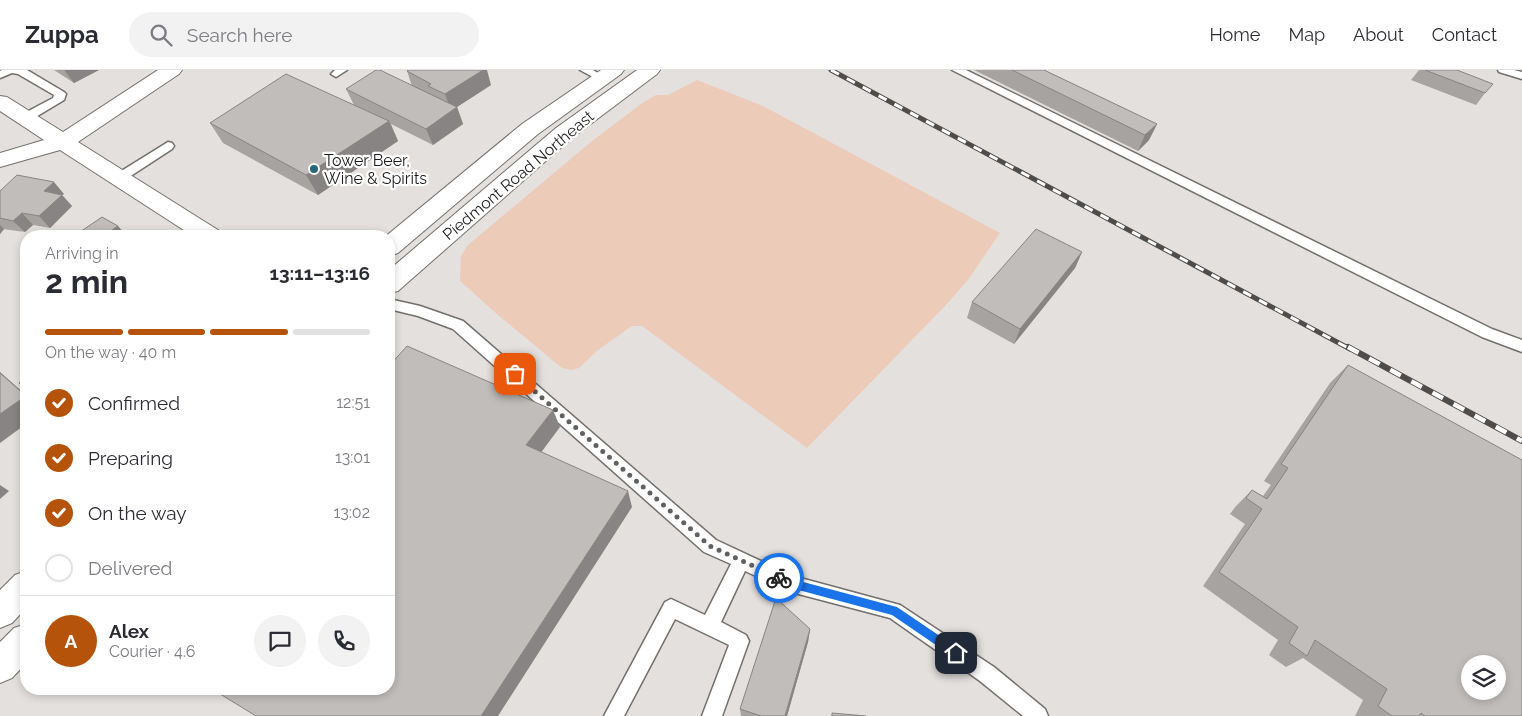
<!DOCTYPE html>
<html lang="en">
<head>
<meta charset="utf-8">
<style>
  :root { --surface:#fff; --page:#f2f2f3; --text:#2b2b33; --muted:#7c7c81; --line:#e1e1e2; --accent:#b45309 }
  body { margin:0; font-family:Raleway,sans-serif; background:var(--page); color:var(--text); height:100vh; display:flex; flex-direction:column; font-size:19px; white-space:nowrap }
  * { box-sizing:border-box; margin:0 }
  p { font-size:16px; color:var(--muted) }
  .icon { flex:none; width:28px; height:28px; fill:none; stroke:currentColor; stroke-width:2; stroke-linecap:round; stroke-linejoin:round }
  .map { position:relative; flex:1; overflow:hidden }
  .drawer { position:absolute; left:20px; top:160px; width:375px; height:465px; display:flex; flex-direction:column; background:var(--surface); border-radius:20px; box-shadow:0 2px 8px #0003 }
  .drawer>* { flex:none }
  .controls { position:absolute; left:1461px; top:585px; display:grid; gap:10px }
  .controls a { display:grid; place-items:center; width:45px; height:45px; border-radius:50%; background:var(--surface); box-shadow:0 2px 8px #0003; font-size:25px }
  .pin { position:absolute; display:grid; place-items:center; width:42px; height:42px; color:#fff; margin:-21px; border-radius:10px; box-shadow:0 2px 8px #0006 }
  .courier { position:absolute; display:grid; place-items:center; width:50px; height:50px; margin:-25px; border:4px solid #1a73e8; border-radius:50%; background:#fff; color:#222; box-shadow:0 1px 6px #0007 }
  .head em { font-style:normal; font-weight:700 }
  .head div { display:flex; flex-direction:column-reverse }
  .head { display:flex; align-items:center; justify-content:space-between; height:85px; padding:0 25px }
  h1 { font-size:32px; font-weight:700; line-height:38px }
  .bar { display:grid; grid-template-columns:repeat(4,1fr); gap:8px 5px; align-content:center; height:60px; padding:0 25px }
  .bar i { height:6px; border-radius:4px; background:var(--line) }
  .bar .on { background:var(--accent) }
  .bar p { grid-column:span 4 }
  .line { display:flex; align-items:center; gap:12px; padding:0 25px; border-top:1px solid var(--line) }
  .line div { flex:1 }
  .round { display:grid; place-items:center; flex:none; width:52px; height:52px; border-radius:26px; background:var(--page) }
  ol { padding:0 25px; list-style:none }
  li { display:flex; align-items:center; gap:15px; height:55px }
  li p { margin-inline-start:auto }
  li .icon { padding:5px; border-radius:50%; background:var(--accent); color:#fff; stroke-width:4 }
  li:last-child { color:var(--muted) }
  li i { width:28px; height:28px; border:2px solid var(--line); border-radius:50% }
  header { display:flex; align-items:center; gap:30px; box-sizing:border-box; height:70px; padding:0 25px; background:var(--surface); border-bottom:1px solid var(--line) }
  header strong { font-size:24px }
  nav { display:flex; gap:28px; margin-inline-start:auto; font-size:18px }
  .search { width:350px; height:45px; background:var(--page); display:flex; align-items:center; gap:12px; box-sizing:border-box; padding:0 18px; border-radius:28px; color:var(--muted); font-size:19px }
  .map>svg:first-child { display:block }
  .green { fill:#edcbb9 }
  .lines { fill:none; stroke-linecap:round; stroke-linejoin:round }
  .service-casing { stroke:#736f6d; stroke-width:3 }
  .minor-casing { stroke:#736f6d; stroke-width:2 }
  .secondary-casing { stroke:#736f6d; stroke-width:2 }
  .service { fill:#fff; fill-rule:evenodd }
  .minor { fill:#fff; fill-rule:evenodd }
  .secondary { fill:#fff; fill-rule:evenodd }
  .rail-far1-casing { stroke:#4f4d4c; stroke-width:5 }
  .rail-casing { stroke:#4f4d4c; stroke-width:6 }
  .rail-far1 { stroke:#fff; stroke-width:3; stroke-dasharray:9; stroke-linecap:butt }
  .rail { stroke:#fff; stroke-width:4.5; stroke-dasharray:12; stroke-linecap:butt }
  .wall { fill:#a6a3a1 }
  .shaded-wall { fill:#878483 }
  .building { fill:#c1bdbb; stroke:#878483; fill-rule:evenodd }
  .route { fill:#1a73e8 }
  .done { stroke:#63615f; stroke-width:5; stroke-dasharray:0 9 }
  .poi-dot { fill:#28667c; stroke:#fff; stroke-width:2 }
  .labels { text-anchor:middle; stroke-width:4.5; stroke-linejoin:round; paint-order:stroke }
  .poi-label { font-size:16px; fill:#1d1c1b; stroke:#fff; text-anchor:start }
  .street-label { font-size:16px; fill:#1d1c1b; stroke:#fff }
</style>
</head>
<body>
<header>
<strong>Zuppa</strong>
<div class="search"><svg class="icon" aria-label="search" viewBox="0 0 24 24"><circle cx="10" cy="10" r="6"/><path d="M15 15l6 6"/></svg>Search here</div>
<nav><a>Home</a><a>Map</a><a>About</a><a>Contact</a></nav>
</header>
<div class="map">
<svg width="1522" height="646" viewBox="0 0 1522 646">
  <rect width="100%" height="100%" fill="#e4e0de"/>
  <path class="green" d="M 697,10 L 763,36 L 1000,163 L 968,210 L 945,236 L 807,378 L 642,256 L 632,256 L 598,280 L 579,298 L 571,300 L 562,298 L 498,245 L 460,211 L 461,186 L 468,175 L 592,71 L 641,34 L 656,25 L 668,25 Z"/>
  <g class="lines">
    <g class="service-casing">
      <path id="service" d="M 2,0 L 27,0 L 64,22 L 66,24 L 64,30 L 29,51 L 21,51 L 19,48 L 21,45 L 53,28 L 54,25 L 18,4 L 12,3 L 0,8 L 0,1 Z
        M 335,0 L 347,0 L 336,7 L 331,4 Z
        M 580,0 L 593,0 L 608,9 L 602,12 Z
        M 952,0 L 966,0 L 1492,259 L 1522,270 L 1522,282 L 1482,267 Z
        M 1498,0 L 1514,0 L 1522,2 L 1522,9 L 1499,2 Z
        M 168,72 L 172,73 L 174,76 L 172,79 L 123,111 L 115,111 L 113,108 L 115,105 Z
        M 389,229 L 420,236 L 463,251 L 716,470 L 793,506 L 900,535 L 994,597 L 1045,639 L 1048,646 L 1023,646 L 980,611 L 890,548 L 791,522 L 745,501 L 721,552 L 746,565 L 749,571 L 722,646 L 702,646 L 729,575 L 675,549 L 624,646 L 604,646 L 665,532 L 671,529 L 705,545 L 731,494 L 704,482 L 453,259 L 418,246 L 389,239 Z"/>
    </g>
    <g class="minor-casing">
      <path id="minor" d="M 158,0 L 182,0 L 179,4 L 78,72 L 218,160 L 222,166 L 193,166 L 60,80 L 0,97 L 0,83 L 44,70 L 0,41 L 0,26 L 7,27 L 63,62 Z"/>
    </g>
    <g class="secondary-casing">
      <path id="secondary" d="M 601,0 L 624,0 L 621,4 L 538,64 L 398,183 L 389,186 L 389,166 L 386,166 L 522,54 Z
        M 637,0 L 660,0 L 657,4 L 572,68 L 398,221 L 389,223 L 389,200 L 556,58 Z
        M 26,501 L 26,538 L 12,553 L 0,558 L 0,520 L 15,505 Z
        M 26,554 L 26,593 L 12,608 L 0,613 L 0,572 L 14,558 Z"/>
    </g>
    <use href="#service" class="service"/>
    <use href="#minor" class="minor"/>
    <use href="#secondary" class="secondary"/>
    <g class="rail-far1-casing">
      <path id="rail-far1" d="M 831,0 L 1350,279"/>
    </g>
    <g class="rail-casing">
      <path id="rail" d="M 1348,277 L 1522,371"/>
    </g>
    <use href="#rail-far1" class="rail-far1"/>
    <use href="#rail" class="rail"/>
  </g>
  <path class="wall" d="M 54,0 L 99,0 L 74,13 Z
    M 974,0 L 1044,0 L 1157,54 L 1149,70 L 1138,81 Z
    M 1419,0 L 1457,0 L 1485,23 L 1476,35 L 1411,10 Z
    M 407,1 L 491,15 L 457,37 L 463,54 L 433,75 L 391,54 L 398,71 L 318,125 L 223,73 L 210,53 L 354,35 L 346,19 L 412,16 Z
    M 0,121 L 64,124 L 62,125 L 72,136 L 50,158 L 33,155 L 25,162 L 3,159 L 4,159 L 0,164 Z
    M 1082,182 L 1075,198 L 1014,274 L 967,248 L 972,232 Z
    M 1348,295 L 1522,646 L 1355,646 L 1363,630 L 1303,588 L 1286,597 L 1269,585 L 1278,570 L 1203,516 L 1245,454 L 1230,444 L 1236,436 L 1252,420 L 1263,426 L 1271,415 L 1264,411 L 1330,313 Z
    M 810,559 L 808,572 L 787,646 L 741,646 L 740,639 Z"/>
  <path class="shaded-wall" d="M 64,0 L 99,0 L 74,13 Z
    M 483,0 L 487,0 L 491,15 L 457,37 L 463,54 L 433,75 L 426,59 L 451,41 L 445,24 Z
    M 389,51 L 398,71 L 318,125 L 306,105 Z
    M 1157,54 L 1149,70 L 1138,81 L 1145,65 Z
    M 54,112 L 64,124 L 62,125 L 72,136 L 50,158 L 39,146 L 44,121 Z
    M 22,143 L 33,155 L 25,162 L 13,151 Z
    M 0,155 L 4,159 L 0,164 Z
    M 118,156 L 127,166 L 112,166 L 109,162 Z
    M 1082,182 L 1075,198 L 1014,274 L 1020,259 Z
    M 0,302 L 26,325 L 26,354 L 0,373 Z
    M 553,340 L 560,357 L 534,392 L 526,375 Z
    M 0,415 L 9,421 L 0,429 Z
    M 628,421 L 632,437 L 498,646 L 481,646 Z
    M 810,559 L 808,572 L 787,646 L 785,646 Z"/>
  <path class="building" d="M 376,0 L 380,0 L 457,37 L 426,59 L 346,19 Z
    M 408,0 L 483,0 L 445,24 L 428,16 L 431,14 L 407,1 Z
    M 1012,0 L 1044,0 L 1157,54 L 1145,65 Z
    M 1425,0 L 1457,0 L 1493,14 L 1485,23 Z
    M 286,4 L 389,51 L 306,105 L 210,53 Z
    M 17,105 L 54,112 L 44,121 L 62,125 L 39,146 L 22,143 L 13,151 L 0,148 L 0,121 Z
    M 102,147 L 118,156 L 109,162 L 114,165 L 112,166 L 74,166 Z
    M 1036,159 L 1082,182 L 1020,259 L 972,232 Z
    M 407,276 L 553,340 L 526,375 L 628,421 L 481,646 L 256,646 L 212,619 L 389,619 L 389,296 Z
    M 1348,295 L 1522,390 L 1522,646 L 1425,646 L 1421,643 L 1419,646 L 1392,646 L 1378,636 L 1387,619 L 1315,570 L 1307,586 L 1289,573 L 1298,557 L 1219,502 L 1262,439 L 1246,428 L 1252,420 L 1267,429 L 1288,398 L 1281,394 ZM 1470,594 L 1498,594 L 1498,621 L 1470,621 Z
    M 0,303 L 26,326 L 0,344 Z
    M 26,307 L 26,319 L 19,313 Z
    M 776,528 L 810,559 L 785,646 L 761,646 L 740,639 Z
    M 832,643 L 866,646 L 832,646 Z"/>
  <path class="route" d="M 779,504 L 792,509 L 897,537 L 959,579 L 959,586 L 952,586 L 892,545 L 791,518 L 776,511 L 776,505 Z"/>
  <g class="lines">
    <path class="done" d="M 515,304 L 710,476 L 779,508"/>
  </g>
  <circle class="poi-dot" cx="314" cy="99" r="5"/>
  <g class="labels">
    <g class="poi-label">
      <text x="324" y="96">Tower Beer,<tspan x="324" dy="18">Wine &amp; Spirits</tspan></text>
    </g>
    <g class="street-label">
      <text transform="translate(518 105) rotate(-40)" y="6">Piedmont Road Northeast</text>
    </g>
  </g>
</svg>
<div class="controls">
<a><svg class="icon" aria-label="layers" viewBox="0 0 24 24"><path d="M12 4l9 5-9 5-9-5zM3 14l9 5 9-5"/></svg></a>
</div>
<div class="pin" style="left:515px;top:304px;background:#ea580c"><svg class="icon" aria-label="bag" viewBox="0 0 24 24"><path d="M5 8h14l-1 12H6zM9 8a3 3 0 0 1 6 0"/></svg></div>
<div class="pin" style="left:956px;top:583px;background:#1f2937"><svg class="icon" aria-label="home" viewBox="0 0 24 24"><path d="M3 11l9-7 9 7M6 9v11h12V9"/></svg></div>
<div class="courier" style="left:779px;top:508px"><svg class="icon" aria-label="bike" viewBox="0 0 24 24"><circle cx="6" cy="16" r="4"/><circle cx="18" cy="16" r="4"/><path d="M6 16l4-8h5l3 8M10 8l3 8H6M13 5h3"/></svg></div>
<section class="drawer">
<div class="head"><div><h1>2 min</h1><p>Arriving in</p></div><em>13:11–13:16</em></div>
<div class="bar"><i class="on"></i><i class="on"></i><i class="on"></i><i></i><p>On the way · 40 m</p></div>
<ol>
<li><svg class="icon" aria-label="check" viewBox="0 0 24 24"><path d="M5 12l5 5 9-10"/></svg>Confirmed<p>12:51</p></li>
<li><svg class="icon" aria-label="check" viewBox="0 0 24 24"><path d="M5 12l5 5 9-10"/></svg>Preparing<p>13:01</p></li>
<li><svg class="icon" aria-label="check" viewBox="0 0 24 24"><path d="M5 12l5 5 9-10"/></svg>On the way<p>13:02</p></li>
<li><i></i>Delivered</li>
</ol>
<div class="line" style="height:90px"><b class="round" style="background:var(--accent);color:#fff">A</b><div><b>Alex</b><p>Courier · 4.6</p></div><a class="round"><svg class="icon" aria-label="chat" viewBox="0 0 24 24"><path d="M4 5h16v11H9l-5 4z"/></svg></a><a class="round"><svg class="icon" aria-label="phone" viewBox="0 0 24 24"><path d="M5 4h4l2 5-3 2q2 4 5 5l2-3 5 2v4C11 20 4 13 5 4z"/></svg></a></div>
</section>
</div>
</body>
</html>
